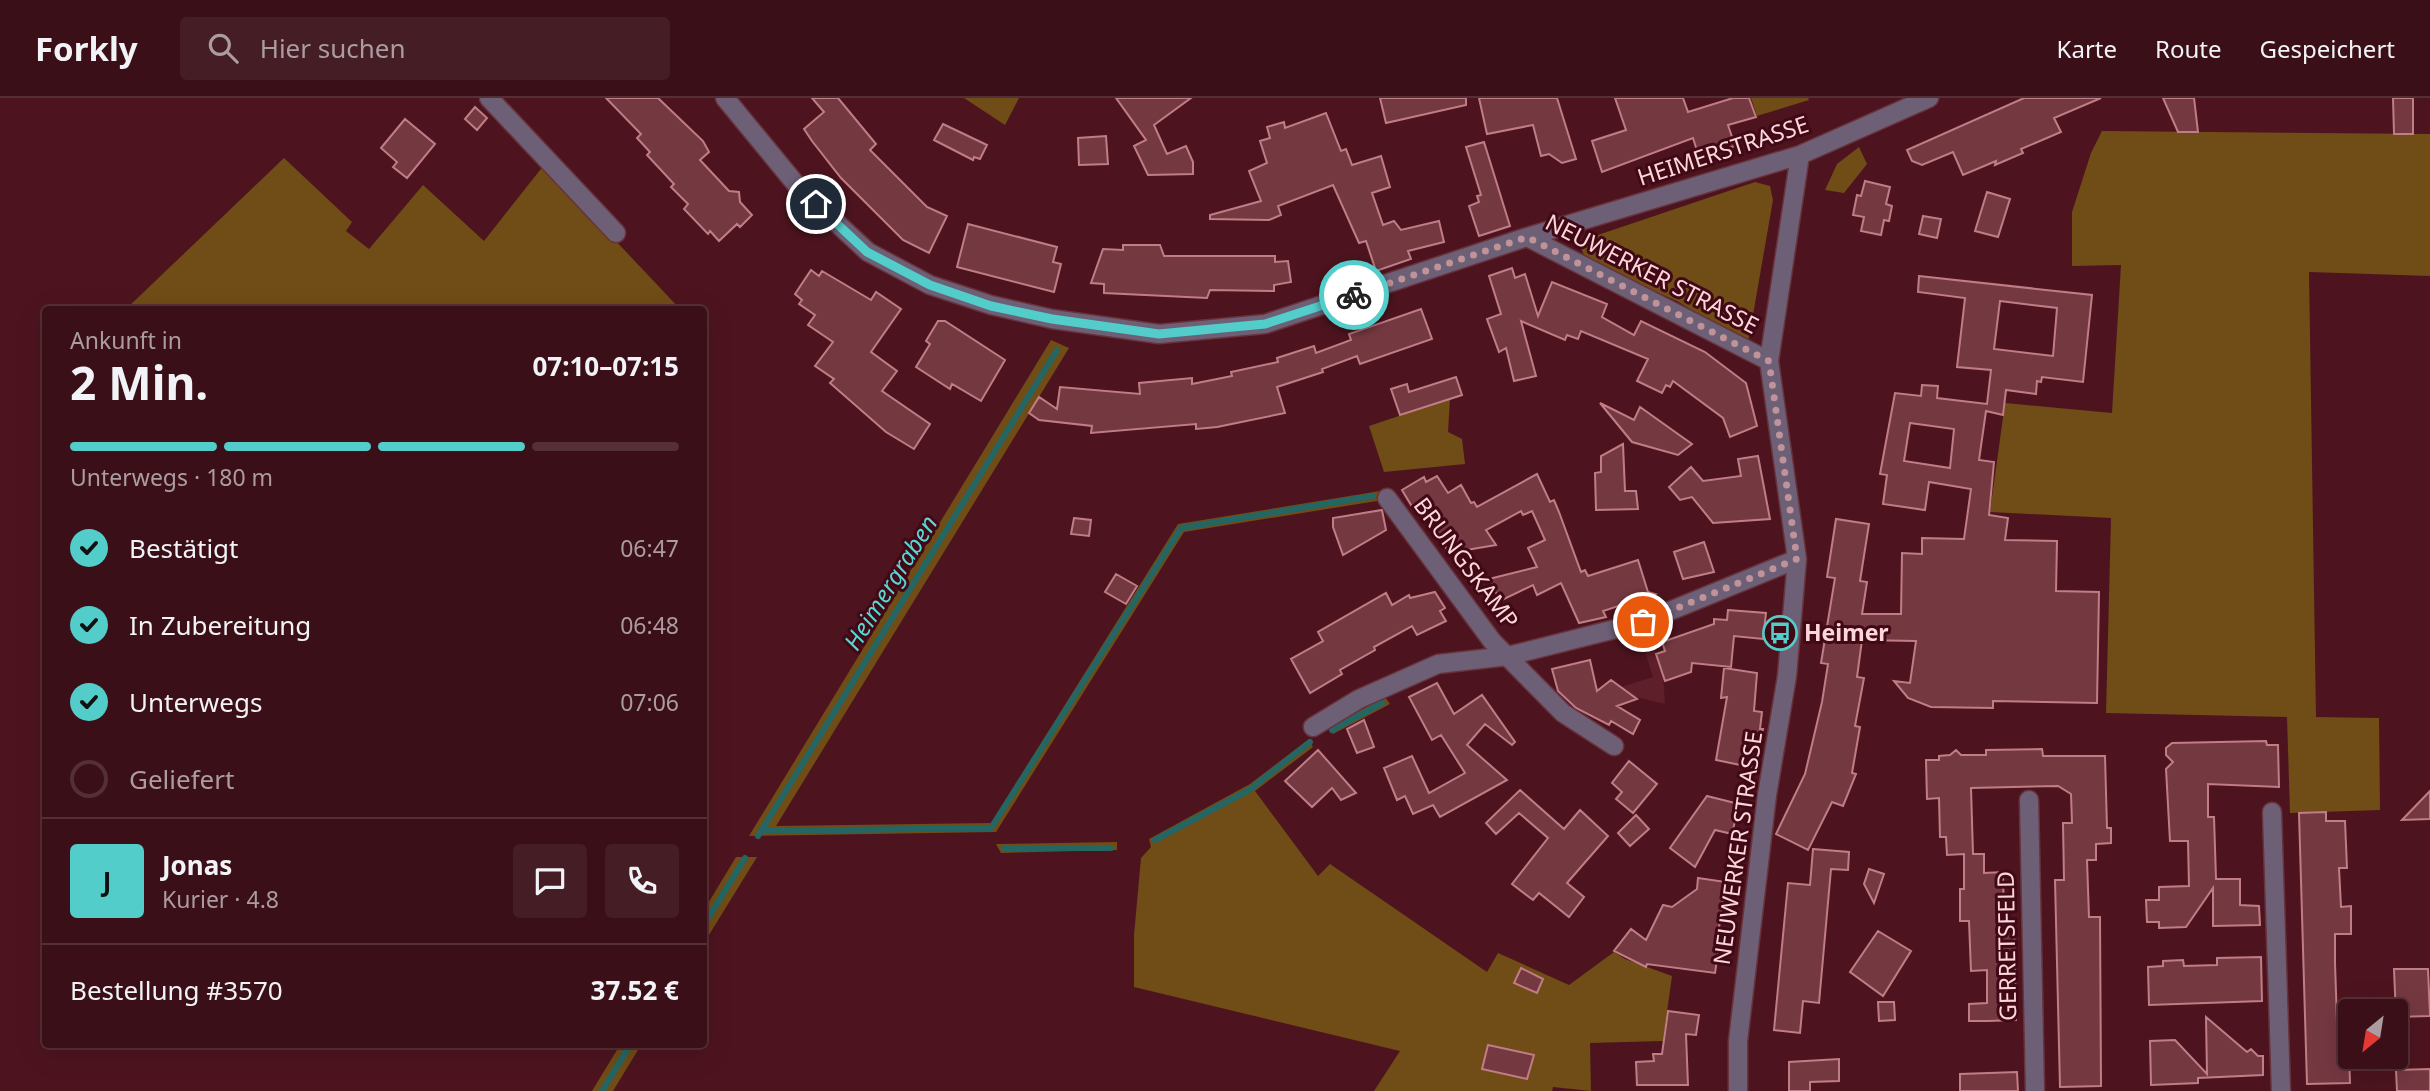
<!DOCTYPE html>
<html lang="de">
<head>
<meta charset="utf-8">
<style>
  :root { --surface:#3a0f17; --page:#451d24; --text:#f1f3f6; --muted:#ab9ca1; --line:#542f36; --accent:#53cdca }
  body { margin:0; font-family:"Noto Sans",sans-serif; background:var(--page); color:var(--text); height:100vh; display:flex; flex-direction:column; font-size:26px; white-space:nowrap }
  * { box-sizing:border-box; margin:0 }
  p { font-size:23px; color:var(--muted) }
  .icon { flex:none; width:38px; height:38px; fill:none; stroke:currentColor; stroke-width:2; stroke-linecap:round; stroke-linejoin:round }
  .map { position:relative; flex:1; overflow:hidden }
  .panel { position:absolute; left:42px; top:208px; width:665px; height:742px; display:flex; flex-direction:column; background:var(--surface); border-radius:7px; box-shadow:0 7px 28px #0002,0 0 0 2px var(--line) }
  .panel>* { flex:none }
  .needle { width:46px; rotate:210deg }
  .controls { position:absolute; left:2338px; top:901px; display:grid; gap:14px }
  .controls a { display:grid; place-items:center; width:70px; height:70px; border-radius:7px; background:var(--surface); box-shadow:0 7px 28px #0002,0 0 0 2px var(--line); font-size:35px }
  .pin { position:absolute; display:grid; place-items:center; width:60px; height:60px; color:#fff; margin:-30px; border:4px solid #fff; border-radius:50%; box-shadow:0 2px 7px #0007 }
  .courier { position:absolute; display:grid; place-items:center; width:70px; height:70px; margin:-35px; border:5px solid #53cdca; border-radius:50%; background:#fff; color:#222; box-shadow:0 2px 9px #0007 }
  .summary em { font-style:normal; font-weight:700 }
  .summary div { display:flex; flex-direction:column-reverse }
  .summary { display:flex; align-items:center; justify-content:space-between; height:119px; padding:0 28px }
  h1 { font-size:46px; font-weight:700; line-height:52px }
  .bar { display:grid; grid-template-columns:repeat(4,1fr); gap:10px 7px; align-content:center; height:84px; padding:0 28px }
  .bar i { height:9px; border-radius:5px; background:var(--line) }
  .bar .current { background:var(--accent) }
  .bar p { grid-column:span 4 }
  .line { display:flex; align-items:center; gap:18px; padding:0 28px; border-top:2px solid var(--line) }
  .line div { flex:1 }
  .round { display:grid; place-items:center; flex:none; width:74px; height:74px; border-radius:7px; background:var(--page) }
  ol { padding:0 28px; list-style:none }
  li { display:flex; align-items:center; gap:21px; height:77px }
  li p { margin-inline-start:auto }
  li .icon { padding:7px; border-radius:50%; background:var(--accent); color:#111; stroke-width:4 }
  li:last-child { color:var(--muted) }
  li i { width:38px; height:38px; border:4px solid var(--line); border-radius:50% }
  header { display:flex; align-items:center; gap:42px; box-sizing:border-box; height:98px; padding:0 35px; background:var(--surface); border-bottom:2px solid var(--line) }
  header strong { font-size:33px }
  nav { display:flex; gap:38px; margin-inline-start:auto; font-size:24px }
  .search { width:490px; height:63px; background:var(--page); display:flex; align-items:center; gap:18px; box-sizing:border-box; padding:0 24px; border-radius:7px; color:var(--muted); font-size:26px }
  .map>svg:first-child { display:block }
  .built { fill:#5e1e2a }
  .green { fill:#704c16 }
  .lines { fill:none; stroke-linecap:round; stroke-linejoin:round }
  .stream { stroke:#236664; stroke-width:6 }
  .building { fill:#743841; stroke:#c17d85; stroke-width:2; fill-rule:evenodd }
  .minor-casing { stroke:#69333d; stroke-width:21 }
  .minor { stroke:#6d6076; stroke-width:18 }
  .done { stroke:#bf9399; stroke-width:7; stroke-dasharray:0 12.6 }
  .route { stroke:#53cdca; stroke-width:9 }
  .labels { text-anchor:middle; stroke-width:6; stroke-linejoin:round; paint-order:stroke }
  .street-label { font-size:23px; fill:#fcd7da; stroke:#410816 }
  .poi-label { font-size:23px; font-weight:bold; fill:#fcd7da; stroke:#410816; text-anchor:start }
  .water-label { font-size:24px; font-style:italic; fill:#56d8d4; stroke:#410816 }
</style>
</head>
<body>
<header>
<strong>Forkly</strong>
<div class="search"><svg class="icon" aria-label="search" viewBox="0 0 24 24"><circle cx="10" cy="10" r="6"/><path d="M15 15l6 6"/></svg>Hier suchen</div>
<nav><a>Karte</a><a>Route</a><a>Gespeichert</a></nav>
</header>
<div class="map">
<svg width="2430" height="993" viewBox="0 0 2430 993">
  <rect width="100%" height="100%" fill="#4d141f"/>
  <path class="built" d="M 1650,538 L 1663,577 L 1665,606 L 1636,599 L 1621,589 L 1653,579 L 1641,541 Z"/>
  <path class="green" d="M 964,0 L 1019,0 L 1005,27 Z
    M 1751,0 L 1808,0 L 1809,2 L 1757,18 Z
    M 2102,33 L 2430,36 L 2430,178 L 2309,174 L 2316,619 L 2379,620 L 2380,712 L 2290,715 L 2287,619 L 2106,615 L 2111,420 L 1990,414 L 2005,305 L 2112,315 L 2121,167 L 2072,168 L 2072,114 L 2091,55 Z
    M 1859,49 L 1867,66 L 1844,95 L 1825,92 L 1837,66 Z
    M 284,60 L 352,124 L 346,133 L 369,151 L 423,87 L 484,143 L 544,67 L 681,212 L 125,212 Z
    M 1755,84 L 1770,88 L 1773,102 L 1749,240 L 1743,244 L 1677,203 L 1587,164 L 1581,150 L 1586,141 Z
    M 1051,242 L 1069,250 L 776,728 L 991,725 L 1178,426 L 1380,393 L 1383,402 L 1184,434 L 996,734 L 749,738 Z
    M 1450,301 L 1448,334 L 1462,341 L 1465,366 L 1384,374 L 1369,328 Z
    M 1385,599 L 1390,606 L 1333,636 L 1329,629 Z
    M 1309,641 L 1313,649 L 1255,693 L 1318,778 L 1330,766 L 1487,874 L 1498,855 L 1569,887 L 1614,854 L 1625,861 L 1672,878 L 1663,943 L 1590,945 L 1591,993 L 1553,989 L 1552,993 L 1374,993 L 1400,953 L 1134,889 L 1134,837 L 1141,760 L 1151,749 L 1149,741 L 1250,686 Z
    M 1117,744 L 1117,752 L 1001,755 L 996,746 Z
    M 736,759 L 757,759 L 704,845 L 704,812 Z
    M 620,947 L 641,947 L 613,993 L 592,993 Z"/>
  <g class="lines">
    <path class="stream" d="M 1332,632 L 1382,605
      M 761,733 L 991,730 L 1181,430 L 1373,398
      M 758,738 L 1057,252
      M 1155,742 L 1249,692 L 1310,644
      M 1004,750 L 1111,750
      M 704,827 L 745,760
      M 602,993 L 630,947"/>
  </g>
  <path class="building" d="M 606,0 L 658,0 L 703,43 L 709,54 L 700,62 L 729,93 L 739,94 L 740,104 L 752,117 L 740,129 L 737,126 L 719,143 L 710,133 L 708,136 L 684,111 L 688,106 L 671,89 L 674,86 L 647,57 L 650,54 L 637,40 L 641,36 Z
    M 812,0 L 838,0 L 876,46 L 870,52 L 927,109 L 947,118 L 929,155 L 903,142 L 841,80 L 812,43 L 804,31 L 824,14 Z
    M 1116,0 L 1191,0 L 1154,27 L 1167,56 L 1186,48 L 1193,64 L 1193,76 L 1148,77 L 1134,48 L 1146,42 Z
    M 1380,0 L 1466,0 L 1466,7 L 1386,25 Z
    M 1479,0 L 1557,0 L 1576,61 L 1562,65 L 1549,56 L 1541,58 L 1533,27 L 1487,36 Z
    M 1615,0 L 1683,0 L 1688,14 L 1733,0 L 1749,0 L 1756,19 L 1728,27 L 1735,48 L 1699,59 L 1693,40 L 1602,74 L 1592,43 L 1626,32 Z
    M 2024,0 L 2101,0 L 2054,20 L 2061,34 L 2021,51 L 2023,55 L 1995,67 L 1996,63 L 1963,77 L 1953,54 L 1922,67 L 1912,63 L 1907,52 Z
    M 2163,0 L 2194,0 L 2198,34 L 2178,34 Z
    M 2393,0 L 2413,0 L 2413,36 L 2394,36 Z
    M 475,9 L 487,20 L 477,32 L 465,21 Z
    M 1326,15 L 1341,53 L 1346,51 L 1352,67 L 1381,58 L 1390,89 L 1372,95 L 1383,127 L 1394,123 L 1401,132 L 1439,123 L 1444,144 L 1408,153 L 1411,161 L 1376,173 L 1366,143 L 1359,145 L 1333,87 L 1278,108 L 1281,117 L 1269,122 L 1210,121 L 1210,117 L 1261,103 L 1249,73 L 1267,65 L 1260,43 L 1270,40 L 1267,29 L 1284,24 L 1285,30 Z
    M 405,21 L 435,46 L 407,80 L 393,69 L 397,64 L 381,50 Z
    M 943,26 L 987,47 L 980,61 L 974,59 L 973,62 L 934,42 Z
    M 1106,38 L 1108,66 L 1079,67 L 1078,40 Z
    M 1484,44 L 1510,128 L 1479,138 L 1469,108 L 1479,104 L 1477,98 L 1481,97 L 1466,49 Z
    M 1865,83 L 1890,89 L 1886,106 L 1892,108 L 1889,123 L 1884,122 L 1881,137 L 1861,133 L 1864,119 L 1853,117 L 1857,97 L 1861,98 Z
    M 1987,94 L 2010,101 L 1998,139 L 1975,133 Z
    M 1923,118 L 1941,121 L 1937,140 L 1919,136 Z
    M 968,126 L 1057,149 L 1053,164 L 1061,166 L 1054,194 L 957,169 Z
    M 1123,147 L 1160,147 L 1164,158 L 1275,158 L 1275,164 L 1288,163 L 1291,184 L 1274,187 L 1274,193 L 1210,192 L 1207,200 L 1104,195 L 1104,186 L 1091,185 L 1103,151 L 1123,152 Z
    M 1512,170 L 1515,180 L 1525,176 L 1538,218 L 1552,184 L 1607,206 L 1602,219 L 1634,237 L 1641,223 L 1705,254 L 1746,285 L 1757,328 L 1730,339 L 1723,320 L 1673,283 L 1670,289 L 1666,287 L 1662,295 L 1637,283 L 1648,261 L 1581,233 L 1578,241 L 1567,237 L 1565,242 L 1521,223 L 1536,278 L 1514,283 L 1506,250 L 1499,254 L 1487,221 L 1501,216 L 1489,178 Z
    M 811,172 L 819,178 L 822,173 L 871,202 L 876,194 L 901,211 L 871,254 L 897,273 L 882,293 L 930,326 L 914,351 L 886,334 L 830,285 L 834,281 L 815,268 L 833,244 L 808,227 L 815,217 L 799,206 L 802,202 L 795,196 Z
    M 1919,178 L 2092,197 L 2083,284 L 2042,279 L 2041,284 L 2037,283 L 2036,296 L 2006,292 L 2003,317 L 1986,313 L 1979,362 L 1994,364 L 1989,417 L 2008,420 L 2005,442 L 2057,443 L 2056,493 L 2099,494 L 2097,605 L 1993,603 L 1993,610 L 1931,609 L 1908,600 L 1894,583 L 1910,585 L 1916,543 L 1862,542 L 1857,579 L 1864,580 L 1855,628 L 1860,629 L 1852,675 L 1856,676 L 1843,708 L 1832,704 L 1808,752 L 1776,736 L 1805,676 L 1822,604 L 1828,566 L 1821,565 L 1835,480 L 1827,479 L 1836,421 L 1869,426 L 1860,483 L 1867,484 L 1862,516 L 1901,516 L 1902,455 L 1922,456 L 1922,440 L 1964,441 L 1971,391 L 1929,384 L 1925,412 L 1883,406 L 1887,377 L 1880,376 L 1895,295 L 1921,298 L 1922,287 L 1938,288 L 1937,300 L 1987,306 L 1991,272 L 1957,269 L 1965,200 L 1918,194 ZM 2000,203 L 2057,210 L 2053,258 L 1994,251 ZM 1910,325 L 1954,331 L 1950,370 L 1904,363 Z
    M 1421,211 L 1432,241 L 1360,266 L 1357,258 L 1322,271 L 1323,274 L 1277,289 L 1285,315 L 1217,329 L 1196,331 L 1196,326 L 1091,335 L 1092,328 L 1039,322 L 1029,315 L 1039,299 L 1057,311 L 1060,289 L 1140,296 L 1139,285 L 1192,280 L 1192,286 L 1232,278 L 1231,274 L 1278,264 L 1277,260 L 1314,248 L 1316,255 L 1351,242 L 1349,236 Z
    M 938,223 L 945,223 L 1005,262 L 981,303 L 952,286 L 950,291 L 916,269 L 930,246 L 926,243 Z
    M 1456,279 L 1462,297 L 1400,317 L 1391,291 L 1407,286 L 1409,294 Z
    M 1600,305 L 1634,322 L 1640,309 L 1692,346 L 1678,357 L 1632,344 Z
    M 1623,346 L 1625,393 L 1636,393 L 1638,411 L 1596,412 L 1595,375 L 1601,374 L 1601,358 Z
    M 1758,358 L 1770,421 L 1713,425 L 1692,399 L 1680,402 L 1669,389 L 1691,369 L 1703,383 L 1741,378 L 1738,361 Z
    M 1537,376 L 1550,404 L 1554,402 L 1559,414 L 1581,474 L 1585,472 L 1588,478 L 1638,462 L 1648,494 L 1655,496 L 1603,513 L 1606,519 L 1579,525 L 1561,485 L 1537,497 L 1533,487 L 1500,503 L 1489,481 L 1537,469 L 1528,450 L 1545,442 L 1532,413 L 1523,417 L 1521,413 L 1486,432 L 1496,447 L 1449,455 L 1423,410 L 1414,412 L 1402,392 L 1424,379 L 1426,384 L 1437,378 L 1448,395 L 1461,387 L 1471,405 L 1474,404 L 1477,409 Z
    M 1382,412 L 1386,432 L 1343,457 L 1333,429 L 1333,420 Z
    M 1074,420 L 1091,422 L 1089,438 L 1071,436 Z
    M 1704,444 L 1714,474 L 1683,481 L 1674,454 Z
    M 1116,476 L 1137,488 L 1126,506 L 1105,494 Z
    M 1435,494 L 1445,510 L 1440,513 L 1446,523 L 1417,537 L 1412,528 L 1374,549 L 1375,552 L 1340,572 L 1342,576 L 1310,595 L 1291,561 L 1323,543 L 1318,534 L 1386,495 L 1392,507 L 1409,497 L 1410,500 Z
    M 1728,512 L 1766,515 L 1763,541 L 1734,538 L 1731,569 L 1692,565 L 1691,574 L 1665,583 L 1656,556 L 1665,553 L 1662,544 L 1714,526 L 1714,521 L 1727,522 Z
    M 1590,562 L 1597,593 L 1611,582 L 1637,601 L 1617,608 L 1640,622 L 1633,636 L 1611,623 L 1609,627 L 1576,610 L 1558,593 L 1552,571 Z
    M 1724,570 L 1757,575 L 1754,613 L 1762,614 L 1760,631 L 1763,631 L 1755,670 L 1716,662 L 1727,599 L 1721,600 Z
    M 1437,585 L 1454,616 L 1482,597 L 1515,644 L 1512,647 L 1485,626 L 1467,647 L 1507,682 L 1440,719 L 1433,707 L 1413,716 L 1405,698 L 1397,702 L 1384,670 L 1412,658 L 1429,695 L 1465,675 L 1441,637 L 1432,642 L 1409,599 Z
    M 1364,622 L 1374,649 L 1357,655 L 1347,631 Z
    M 2266,643 L 2267,647 L 2278,647 L 2279,689 L 2208,686 L 2208,719 L 2214,719 L 2216,781 L 2240,781 L 2240,807 L 2259,808 L 2260,827 L 2213,828 L 2213,790 L 2186,829 L 2159,830 L 2159,824 L 2147,824 L 2146,802 L 2159,802 L 2159,789 L 2189,788 L 2188,743 L 2170,743 L 2166,671 L 2173,664 L 2166,657 L 2166,650 L 2172,645 Z
    M 2042,651 L 2043,658 L 2105,658 L 2107,730 L 2111,730 L 2111,745 L 2096,746 L 2096,762 L 2087,762 L 2089,819 L 2100,819 L 2101,988 L 2060,989 L 2055,782 L 2064,782 L 2063,725 L 2072,725 L 2071,696 L 2058,688 L 1971,690 L 1973,756 L 1984,756 L 1984,775 L 2003,774 L 2004,821 L 2014,821 L 2016,922 L 1988,923 L 1969,923 L 1969,906 L 1987,905 L 1987,872 L 1971,873 L 1969,823 L 1960,823 L 1960,791 L 1964,791 L 1964,756 L 1947,757 L 1946,739 L 1940,739 L 1939,700 L 1927,701 L 1926,662 L 1939,662 L 1939,658 L 1950,657 L 1956,652 L 1961,657 L 1986,657 L 1986,652 Z
    M 1318,652 L 1356,695 L 1341,702 L 1332,690 L 1312,709 L 1285,683 Z
    M 1629,663 L 1657,686 L 1633,715 L 1616,701 L 1622,694 L 1612,685 Z
    M 1520,692 L 1564,731 L 1580,712 L 1608,738 L 1567,785 L 1584,799 L 1569,819 L 1539,795 L 1533,802 L 1512,786 L 1548,740 L 1519,715 L 1496,736 L 1486,725 Z
    M 2430,693 L 2430,721 L 2402,722 Z
    M 1707,698 L 1739,706 L 1732,736 L 1715,732 L 1695,769 L 1670,750 Z
    M 2326,714 L 2326,723 L 2345,723 L 2347,770 L 2339,770 L 2341,809 L 2351,808 L 2351,836 L 2335,836 L 2335,865 L 2337,924 L 2348,923 L 2350,985 L 2307,986 L 2299,715 Z
    M 1636,717 L 1649,731 L 1630,748 L 1618,735 Z
    M 1813,751 L 1849,754 L 1848,772 L 1831,771 L 1819,905 L 1803,903 L 1800,935 L 1774,932 L 1788,785 L 1810,787 Z
    M 1869,771 L 1884,776 L 1874,805 L 1864,786 Z
    M 1698,780 L 1726,784 L 1716,849 L 1719,849 L 1715,875 L 1647,866 L 1646,869 L 1614,853 L 1631,831 L 1646,842 L 1663,807 L 1672,809 L 1697,791 Z
    M 1878,833 L 1911,853 L 1883,898 L 1850,874 Z
    M 2261,859 L 2262,903 L 2149,907 L 2148,869 L 2163,868 L 2163,863 L 2183,862 L 2184,868 L 2217,867 L 2217,860 Z
    M 1521,870 L 1543,881 L 1537,895 L 1514,885 Z
    M 2394,871 L 2428,871 L 2430,918 L 2396,919 Z
    M 1878,904 L 1894,904 L 1895,922 L 1879,923 Z
    M 1668,913 L 1699,917 L 1696,937 L 1686,936 L 1688,987 L 1637,987 L 1636,964 L 1654,963 L 1653,956 L 1662,956 Z
    M 2206,919 L 2247,954 L 2251,951 L 2258,958 L 2263,958 L 2263,977 L 2198,980 L 2198,985 L 2151,987 L 2150,943 L 2175,942 L 2207,976 Z
    M 1488,947 L 1534,957 L 1527,981 L 1482,971 Z
    M 1839,961 L 1839,983 L 1810,984 L 1810,993 L 1789,993 L 1789,964 Z
    M 2430,971 L 2430,993 L 2397,993 L 2396,972 Z
    M 2017,974 L 2018,993 L 1960,993 L 1960,976 Z"/>
  <g class="lines">
    <g class="minor-casing">
      <path id="minor" d="M 489,0 L 616,135
        M 725,0 L 799,90 L 868,154 L 930,187 L 991,207 L 1052,221 L 1159,236 L 1265,226 L 1527,139 L 1800,57 L 1929,0
        M 1527,139 L 1769,263
        M 1387,400 L 1492,543 L 1563,615 L 1614,648
        M 1313,629 L 1359,601 L 1438,566 L 1508,558 L 1643,524 L 1797,461
        M 2029,702 L 2035,993
        M 2272,714 L 2281,993
        M 1738,993 L 1738,943 L 1767,697 L 1787,578 L 1797,461 L 1769,263 L 1800,57"/>
    </g>
    <use href="#minor" class="minor"/>
  </g>
  <g class="lines">
    <path class="done" d="M 1354,197 L 1527,139 L 1769,263 L 1797,461 L 1643,524"/>
    <path class="route" d="M 816,106 L 867,154 L 930,187 L 991,208 L 1052,221 L 1159,236 L 1265,226 L 1354,197"/>
  </g>
  <defs>
    <g id="bus-ring" transform="scale(1.75)"><circle r="9.5" fill="#410816" stroke="#53cdca" stroke-width="1.5"/><path d="M-5-6H5V4H4V6H2V4H-2V6H-4V4H-5ZM-3.5-4V0h7V-4ZM-3.5 1.2v1.5H-2V1.2ZM2 1.2v1.5H3.5V1.2Z" fill="#53cdca"/></g>
  </defs>
  <g fill-rule="evenodd">
    <use href="#bus-ring" x="1780" y="535"/>
  </g>
  <g class="labels">
    <g class="street-label">
      <text transform="translate(1723 53) rotate(-18)" y="8">HEIMERSTRASSE</text>
      <text transform="translate(1652 176) rotate(27)" y="8">NEUWERKER STRASSE</text>
      <text transform="translate(1466 465) rotate(53)" y="8">BRUNGSKAMP</text>
      <text transform="translate(1738 750) rotate(-82)" y="8">NEUWERKER STRASSE</text>
      <text transform="translate(2007 848) rotate(-91)" y="8">GERRETSFELD</text>
    </g>
    <g class="poi-label">
      <text x="1804" y="543">Heimer</text>
    </g>
    <g class="water-label">
      <text transform="translate(891 485) rotate(-58)" y="8">Heimergraben</text>
    </g>
  </g>
</svg>
<div class="controls">
<a><svg class="needle" viewBox="-14 -14 28 28"><path d="M0-13l5 13h-10z" fill="#e53935"/><path d="M0 13l5-13h-10z" fill="#ab9ca1"/></svg></a>
</div>
<div class="pin" style="left:1643px;top:524px;background:#ea580c"><svg class="icon" aria-label="bag" viewBox="0 0 24 24"><path d="M5 8h14l-1 12H6zM9 8a3 3 0 0 1 6 0"/></svg></div>
<div class="pin" style="left:816px;top:106px;background:#1f2937"><svg class="icon" aria-label="home" viewBox="0 0 24 24"><path d="M3 11l9-7 9 7M6 9v11h12V9"/></svg></div>
<div class="courier" style="left:1354px;top:197px"><svg class="icon" aria-label="bike" viewBox="0 0 24 24"><circle cx="6" cy="16" r="4"/><circle cx="18" cy="16" r="4"/><path d="M6 16l4-8h5l3 8M10 8l3 8H6M13 5h3"/></svg></div>
<section class="panel">
<div class="summary"><div><h1>2 Min.</h1><p>Ankunft in</p></div><em>07:10–07:15</em></div>
<div class="bar"><i class="current"></i><i class="current"></i><i class="current"></i><i></i><p>Unterwegs · 180 m</p></div>
<ol>
<li><svg class="icon" aria-label="check" viewBox="0 0 24 24"><path d="M5 12l5 5 9-10"/></svg>Bestätigt<p>06:47</p></li>
<li><svg class="icon" aria-label="check" viewBox="0 0 24 24"><path d="M5 12l5 5 9-10"/></svg>In Zubereitung<p>06:48</p></li>
<li><svg class="icon" aria-label="check" viewBox="0 0 24 24"><path d="M5 12l5 5 9-10"/></svg>Unterwegs<p>07:06</p></li>
<li><i></i>Geliefert</li>
</ol>
<div class="line" style="height:126px"><b class="round" style="background:var(--accent);color:#111">J</b><div><b>Jonas</b><p>Kurier · 4.8</p></div><a class="round"><svg class="icon" aria-label="chat" viewBox="0 0 24 24"><path d="M4 5h16v11H9l-5 4z"/></svg></a><a class="round"><svg class="icon" aria-label="phone" viewBox="0 0 24 24"><path d="M5 4h4l2 5-3 2q2 4 5 5l2-3 5 2v4C11 20 4 13 5 4z"/></svg></a></div>
<div class="line" style="height:91px"><div>Bestellung #3570</div><b>37.52 €</b></div>
</section>
</div>
</body>
</html>
